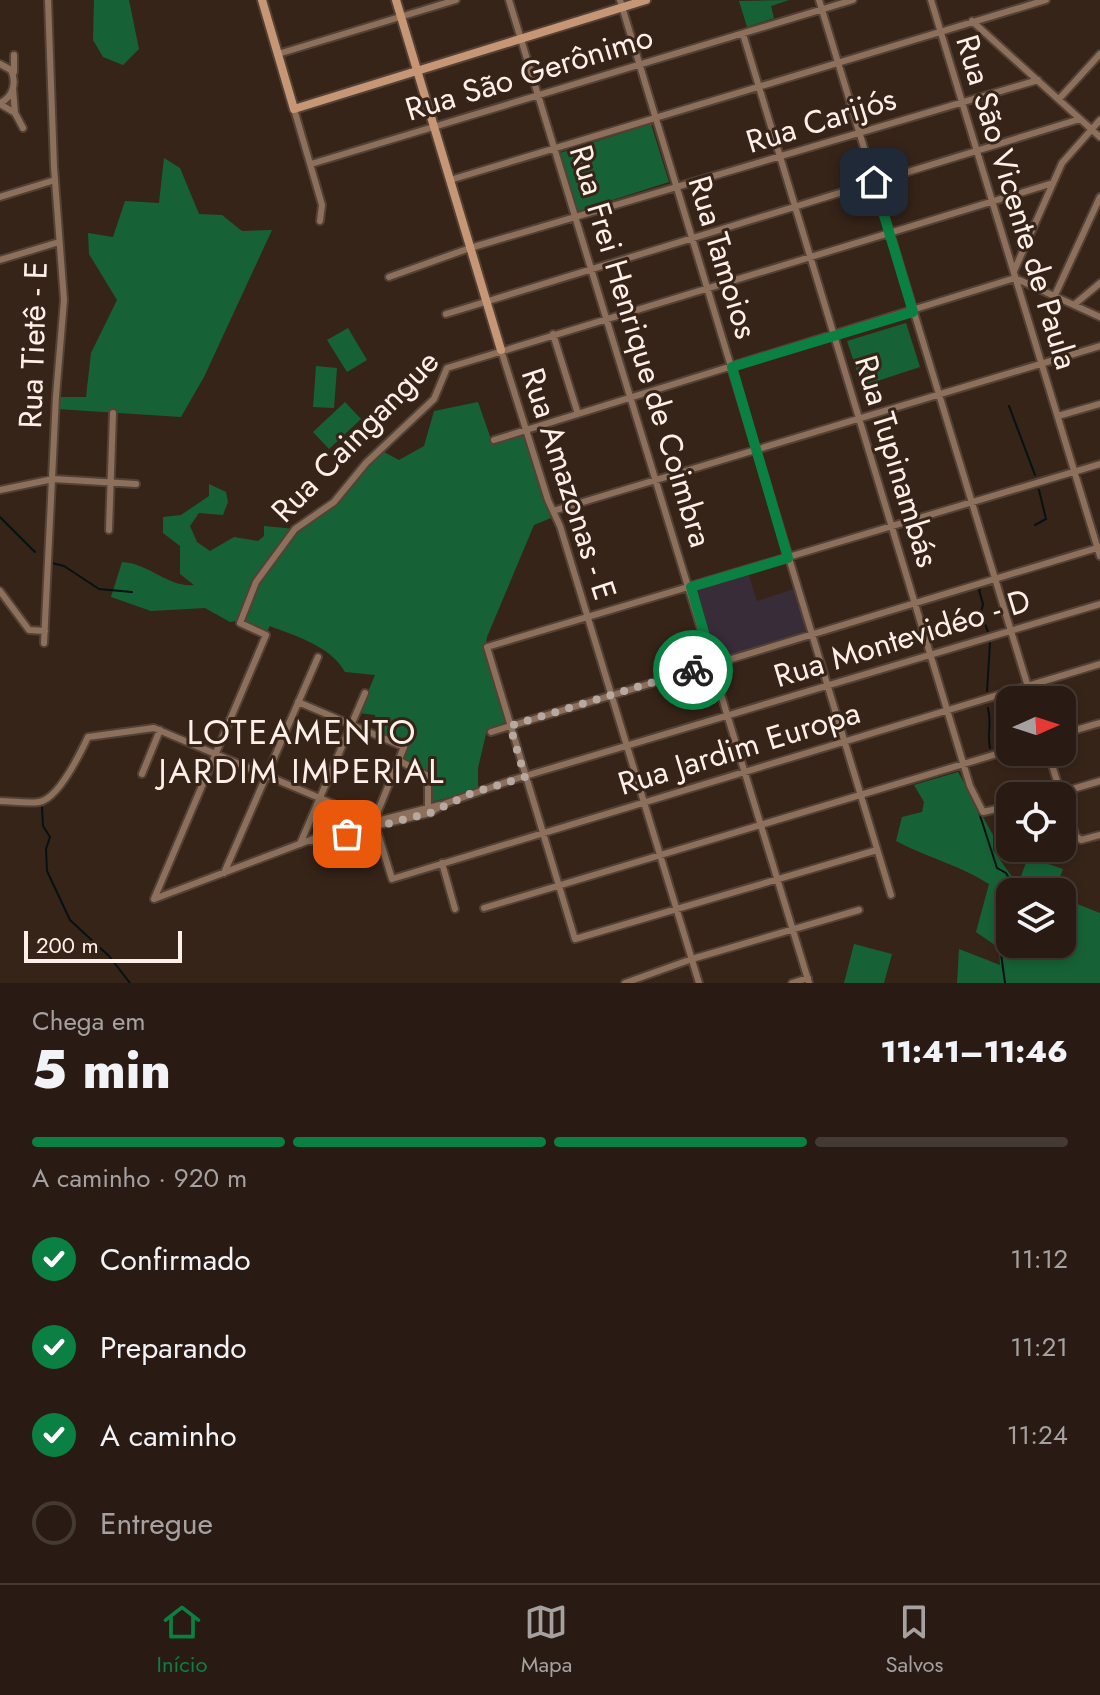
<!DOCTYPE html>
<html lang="pt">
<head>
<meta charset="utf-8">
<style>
  :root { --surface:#291b13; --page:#352821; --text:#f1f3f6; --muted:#a5a1a0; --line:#453933; --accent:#0b8043 }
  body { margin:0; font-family:Jost,sans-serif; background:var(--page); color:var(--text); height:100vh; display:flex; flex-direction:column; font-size:30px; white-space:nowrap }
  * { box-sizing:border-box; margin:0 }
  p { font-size:26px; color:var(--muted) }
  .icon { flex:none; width:44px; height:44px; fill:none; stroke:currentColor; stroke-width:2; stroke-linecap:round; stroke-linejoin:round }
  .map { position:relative; height:983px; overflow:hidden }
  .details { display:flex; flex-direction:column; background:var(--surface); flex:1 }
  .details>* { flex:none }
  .needle { width:52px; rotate:87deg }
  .tools { position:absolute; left:996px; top:686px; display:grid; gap:16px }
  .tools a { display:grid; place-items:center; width:80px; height:80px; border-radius:16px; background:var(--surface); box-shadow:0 4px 12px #0003,0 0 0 2px var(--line); font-size:40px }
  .scale { position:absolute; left:24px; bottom:20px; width:158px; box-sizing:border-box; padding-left:8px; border:4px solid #fef0e9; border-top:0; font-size:22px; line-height:28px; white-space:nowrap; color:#fef0e9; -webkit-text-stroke:6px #372419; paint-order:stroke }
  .pin { position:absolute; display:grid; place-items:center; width:68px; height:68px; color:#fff; margin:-34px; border-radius:16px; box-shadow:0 4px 12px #0006 }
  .courier { position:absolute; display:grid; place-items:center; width:80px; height:80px; margin:-40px; border:6px solid #0b8043; border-radius:50%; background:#fff; color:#222; box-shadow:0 2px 10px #0007 }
  .summary em { font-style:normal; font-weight:800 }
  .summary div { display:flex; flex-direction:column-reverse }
  .summary { display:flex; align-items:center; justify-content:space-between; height:136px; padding:0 32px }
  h1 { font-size:52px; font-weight:800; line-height:60px }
  .bar { display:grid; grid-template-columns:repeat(4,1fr); gap:12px 8px; align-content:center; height:96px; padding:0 32px }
  .bar i { height:10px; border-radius:6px; background:var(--line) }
  .bar .current { background:var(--accent) }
  .bar p { grid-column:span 4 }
  ol { padding:0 32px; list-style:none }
  li { display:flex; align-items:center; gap:24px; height:88px }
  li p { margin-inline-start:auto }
  li .icon { padding:8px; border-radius:50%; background:var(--accent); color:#fff; stroke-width:4 }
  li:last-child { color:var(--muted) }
  li i { width:44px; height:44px; border:4px solid var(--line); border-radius:50% }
  .tab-bar { display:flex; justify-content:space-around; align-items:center; height:112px; border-top:2px solid var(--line); background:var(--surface); font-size:22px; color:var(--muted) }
  .tab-bar a { display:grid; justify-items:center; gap:4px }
  .tab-bar .current { color:var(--accent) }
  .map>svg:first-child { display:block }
  .education { fill:#382c39 }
  .green { fill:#166236 }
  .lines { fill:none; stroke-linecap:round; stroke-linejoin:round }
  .stream { stroke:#041213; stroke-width:2 }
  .street-casing { stroke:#534136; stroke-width:10 }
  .secondary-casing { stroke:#534136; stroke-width:12 }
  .street { stroke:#8d705b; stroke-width:6 }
  .secondary { stroke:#c79775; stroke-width:8 }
  .done { stroke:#b8a9a0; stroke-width:8; stroke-dasharray:0 14.4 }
  .route { stroke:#0b8043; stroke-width:10 }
  .labels { text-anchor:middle; stroke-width:6; stroke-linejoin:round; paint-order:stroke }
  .street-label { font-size:32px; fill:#fef0e9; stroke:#372419 }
  .neighbourhood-label { font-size:34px; letter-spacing:2px; fill:#fef0e9; stroke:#372419 }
</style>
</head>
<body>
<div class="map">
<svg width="1100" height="983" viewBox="0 0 1100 983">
  <rect width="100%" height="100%" fill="#372419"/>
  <path class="education" d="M 748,573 L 757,601 L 794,589 L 807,632 L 716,660 L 694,590 Z"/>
  <path class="green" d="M 94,0 L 129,0 L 139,49 L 123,65 L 103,57 L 93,40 Z
    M 789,0 L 771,6 L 774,18 L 747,27 L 739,1 Z
    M 651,124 L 669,182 L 578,211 L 560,153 Z
    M 164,158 L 180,168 L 199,214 L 222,215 L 242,231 L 272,230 L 204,377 L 181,417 L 57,409 L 57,397 L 86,397 L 91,353 L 117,300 L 89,254 L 88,233 L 113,237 L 125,201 L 159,203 Z
    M 906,323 L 920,367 L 862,386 L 847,341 Z
    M 348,328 L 367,360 L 347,372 L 327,340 Z
    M 316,366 L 337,368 L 334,408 L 313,407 Z
    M 345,402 L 361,419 L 329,449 L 313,432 Z
    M 478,402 L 492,442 L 523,435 L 551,518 L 534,525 L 487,637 L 485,648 L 506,723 L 487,730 L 478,768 L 478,789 L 432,802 L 431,773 L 401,759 L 406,745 L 377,732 L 375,715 L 359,713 L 375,675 L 345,672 C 331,646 295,636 270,626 L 266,633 L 241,620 L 230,622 L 205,608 L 151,611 L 111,597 L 122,562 C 148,563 169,588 194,585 L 180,574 L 180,546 L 163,533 L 163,517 L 181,515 L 209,496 L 209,484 L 226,492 L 228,502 L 223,515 L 199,513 L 190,526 L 197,542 L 210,551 L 234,537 L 258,541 L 264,536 L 264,526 L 295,529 L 334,502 L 352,478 L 382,451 L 399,460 L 424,446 L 434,411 Z
    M 958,772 L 993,835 L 993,850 L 1013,878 L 1047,892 L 1010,892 L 1010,944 L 1062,944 L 1062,898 L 1100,913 L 1100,983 L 957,983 L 959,949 L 1000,965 L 999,948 L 976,932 L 989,884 C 957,864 928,858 896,841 L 902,817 L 922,812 L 924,802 L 914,785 Z
    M 1028,857 L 1063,869 L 1055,891 L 1020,879 Z
    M 854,944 L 892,954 L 884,983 L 844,983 Z"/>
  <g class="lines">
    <path class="stream" d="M 1009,406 L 1035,475
      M 0,517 L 35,552
      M 1035,525 L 1046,519 L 1039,490
      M 52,563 L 64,566 L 99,589 L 132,592
      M 983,586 L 979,590 L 983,604 L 981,613 L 988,632
      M 987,691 L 990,643
      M 988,708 C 992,723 987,734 990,748
      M 976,803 L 997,868 L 1006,873 L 1013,885 L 1006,910 L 996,917 L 1005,983
      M 42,807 L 43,826 L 50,837 L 46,849 L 47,871 L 70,920 L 109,956 L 130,983"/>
    <g class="street-casing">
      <path id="street" d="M 509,0 L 809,983
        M 620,0 L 891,895
        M 819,0 L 1032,700
        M 931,0 L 1100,556
        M 972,21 L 1100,137
        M 743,34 L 970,786 L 983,812 L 1010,806
        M 278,54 L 456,0
        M 0,64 L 11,70 C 17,83 13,97 0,103
        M 14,72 L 14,55
        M 13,89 L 15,113
        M 1059,99 L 1100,54
        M 0,104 L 15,113 L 23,128
        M 294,109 L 322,205 L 320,221
        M 311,164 L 853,0
        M 450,180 L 1046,0
        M 0,197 L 55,180
        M 0,260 L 59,242
        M 1014,271 L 1062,163 L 1100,120
        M 389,277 L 470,248 L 1038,80
        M 1055,295 L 1100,197
        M 1075,304 L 1100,283
        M 446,314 L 1080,119
        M 553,334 L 578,414
        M 501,350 L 548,500 L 560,526 L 699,983
        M 1058,416 L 1100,404
        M 494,440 L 1015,278 L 1100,317
        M 0,490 L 53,479 L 136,484
        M 553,511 L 1100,346
        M 109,530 L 113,413
        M 0,591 L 29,630 L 45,631
        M 44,643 L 56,396 L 64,300 L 54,167 L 48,0
        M 298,702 L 404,747 L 374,821
        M 491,732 L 1100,547
        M 1062,734 L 1100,723
        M 1048,752 L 1061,794
        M 398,760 L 428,776 L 428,807
        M 142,774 L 160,730
        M 1049,796 L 1100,781
        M 1062,797 L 1076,836 L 1081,840 L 1100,835
        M 0,801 C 12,801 27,804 39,802 C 58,799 80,754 88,737 L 154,728 L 374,821
        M 374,821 L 392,879 L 1100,664
        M 311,841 L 430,813 L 444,804 L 512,780 L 1100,604
        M 300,844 L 365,693
        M 877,850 L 575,939 L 487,647 L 1100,464
        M 442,863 L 455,909
        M 224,873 L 318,657
        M 154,899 L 266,635 L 240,623 L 256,582 L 295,529 L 334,502 L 366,463 L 434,399 L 447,368 L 1053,183
        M 154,899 L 326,834 L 440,805
        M 484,908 L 1010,750
        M 625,983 L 692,959 L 859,910
        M 792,983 L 808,978"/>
    </g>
    <g class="secondary-casing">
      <path id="secondary" d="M 262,0 L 294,109 L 646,0
        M 396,0 L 501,350"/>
    </g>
    <use href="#street" class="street"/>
    <use href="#secondary" class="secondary"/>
  </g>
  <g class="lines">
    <path class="done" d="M 347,834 L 430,813 L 472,793 L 525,777 L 510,726 L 693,670"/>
    <path class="route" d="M 693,670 L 713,664 L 691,587 L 788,558 L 732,367 L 913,312 L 874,182"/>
  </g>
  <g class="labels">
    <g class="street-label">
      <text transform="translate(529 73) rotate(-17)" y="11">Rua São Gerônimo</text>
      <text transform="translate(821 120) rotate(-17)" y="11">Rua Carijós</text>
      <text transform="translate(1017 202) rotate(73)" y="11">Rua São Vicente de Paula</text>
      <text transform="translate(723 257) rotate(73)" y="11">Rua Tamoios</text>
      <text transform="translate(33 345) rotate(-88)" y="11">Rua Tietê - E</text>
      <text transform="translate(641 346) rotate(73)" y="11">Rua Frei Henrique de Coimbra</text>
      <text transform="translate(355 436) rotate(-46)" y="11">Rua Caingangue</text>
      <text transform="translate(897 461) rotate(73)" y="11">Rua Tupinambás</text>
      <text transform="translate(569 484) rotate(72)" y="11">Rua Amazonas - E</text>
      <text transform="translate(902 638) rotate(-17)" y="11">Rua Montevidéo - D</text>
      <text transform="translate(739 748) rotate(-17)" y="11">Rua Jardim Europa</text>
    </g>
    <g class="neighbourhood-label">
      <text x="302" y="744">LOTEAMENTO<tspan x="302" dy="39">JARDIM IMPERIAL</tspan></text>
    </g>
  </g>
</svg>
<div class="tools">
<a><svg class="needle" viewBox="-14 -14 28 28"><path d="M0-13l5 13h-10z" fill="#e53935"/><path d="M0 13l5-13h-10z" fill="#a5a1a0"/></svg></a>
<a><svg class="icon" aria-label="locate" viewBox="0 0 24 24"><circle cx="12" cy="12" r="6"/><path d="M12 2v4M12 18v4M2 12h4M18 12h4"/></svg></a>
<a><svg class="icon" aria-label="layers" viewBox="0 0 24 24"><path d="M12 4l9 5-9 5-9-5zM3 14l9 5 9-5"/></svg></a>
</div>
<div class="scale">200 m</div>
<div class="pin" style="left:347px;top:834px;background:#ea580c"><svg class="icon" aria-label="bag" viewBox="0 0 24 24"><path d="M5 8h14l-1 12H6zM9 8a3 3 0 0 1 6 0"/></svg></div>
<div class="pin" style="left:874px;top:182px;background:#1f2937"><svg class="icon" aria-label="home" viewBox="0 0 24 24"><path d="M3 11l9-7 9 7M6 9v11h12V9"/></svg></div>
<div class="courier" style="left:693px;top:670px"><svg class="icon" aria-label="bike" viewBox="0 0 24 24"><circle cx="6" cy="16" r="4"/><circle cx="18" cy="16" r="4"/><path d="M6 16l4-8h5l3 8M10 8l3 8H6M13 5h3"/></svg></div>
</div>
<section class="details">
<div class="summary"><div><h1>5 min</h1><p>Chega em</p></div><em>11:41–11:46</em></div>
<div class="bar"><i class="current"></i><i class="current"></i><i class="current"></i><i></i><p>A caminho · 920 m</p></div>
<ol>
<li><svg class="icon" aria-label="check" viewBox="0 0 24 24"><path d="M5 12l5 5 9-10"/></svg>Confirmado<p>11:12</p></li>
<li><svg class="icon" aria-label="check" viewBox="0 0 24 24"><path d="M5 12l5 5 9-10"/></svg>Preparando<p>11:21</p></li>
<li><svg class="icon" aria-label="check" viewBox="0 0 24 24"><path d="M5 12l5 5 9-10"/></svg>A caminho<p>11:24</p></li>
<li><i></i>Entregue</li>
</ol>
</section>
<nav class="tab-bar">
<a class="current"><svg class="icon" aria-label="home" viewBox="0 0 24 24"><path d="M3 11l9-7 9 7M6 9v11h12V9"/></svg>Início</a>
<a><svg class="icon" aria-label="map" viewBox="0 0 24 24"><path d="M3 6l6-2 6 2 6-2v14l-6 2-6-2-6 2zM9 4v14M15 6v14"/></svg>Mapa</a>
<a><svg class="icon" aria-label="saved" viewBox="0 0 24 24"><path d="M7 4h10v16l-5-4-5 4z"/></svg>Salvos</a>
</nav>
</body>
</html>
